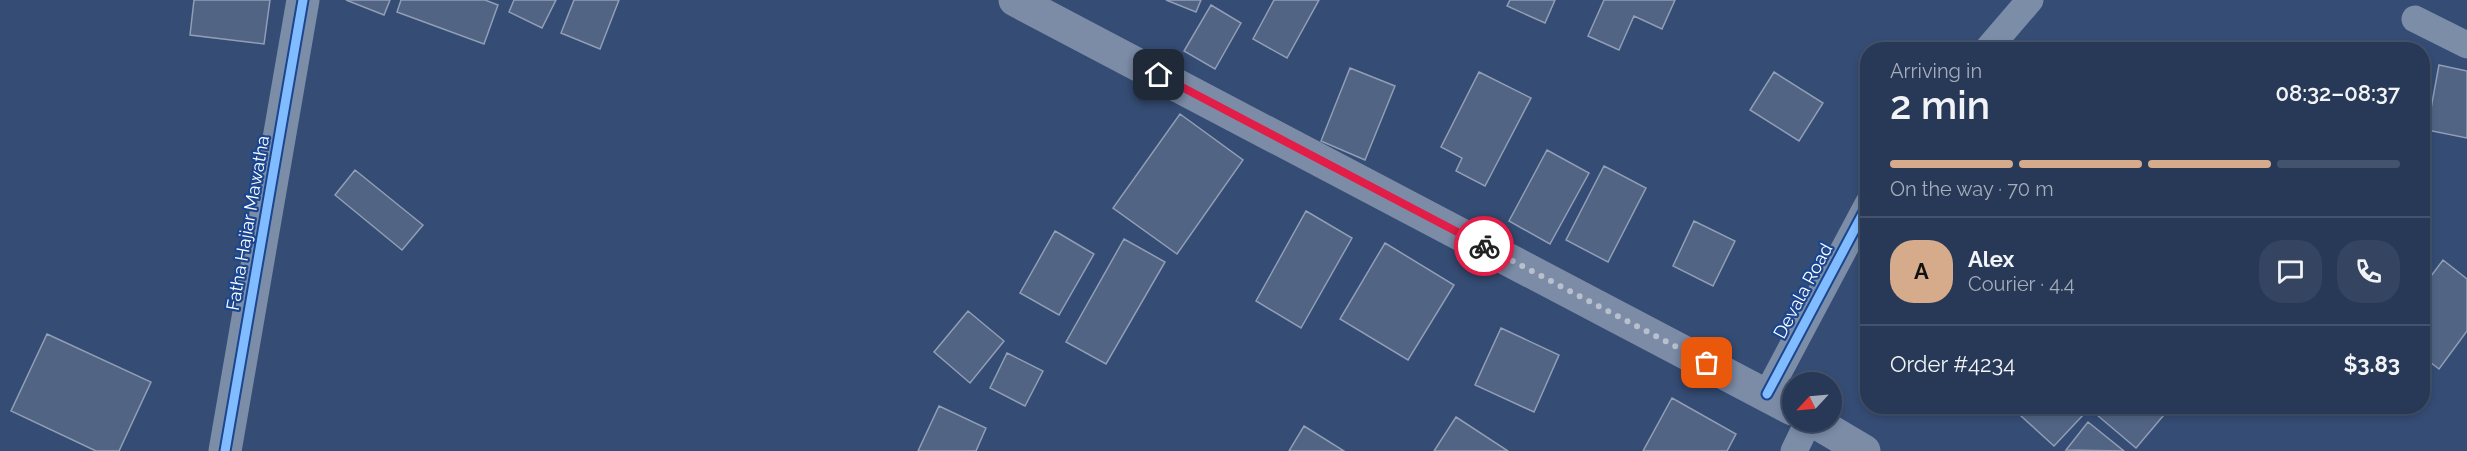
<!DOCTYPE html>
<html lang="en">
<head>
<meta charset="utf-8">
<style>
  :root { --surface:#283957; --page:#344461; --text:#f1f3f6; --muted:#a5acba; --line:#44536d; --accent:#d6ab8b }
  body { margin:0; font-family:Raleway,sans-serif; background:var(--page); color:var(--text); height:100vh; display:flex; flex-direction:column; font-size:22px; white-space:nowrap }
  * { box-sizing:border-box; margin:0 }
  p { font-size:20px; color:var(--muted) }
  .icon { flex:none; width:33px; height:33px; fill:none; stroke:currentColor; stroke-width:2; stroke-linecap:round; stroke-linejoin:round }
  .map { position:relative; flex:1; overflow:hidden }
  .panel { position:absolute; left:1860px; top:42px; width:570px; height:372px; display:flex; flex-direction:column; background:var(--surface); border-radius:24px; box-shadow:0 3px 9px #0003,0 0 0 2px var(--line) }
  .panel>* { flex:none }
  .needle { width:39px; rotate:244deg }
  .tools { position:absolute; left:1782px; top:372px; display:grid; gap:12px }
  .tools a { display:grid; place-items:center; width:60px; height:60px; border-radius:50%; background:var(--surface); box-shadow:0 3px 9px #0003,0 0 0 2px var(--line); font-size:30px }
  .pin { position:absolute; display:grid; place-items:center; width:51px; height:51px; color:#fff; margin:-26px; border-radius:12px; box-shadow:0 3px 9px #0006 }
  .courier { position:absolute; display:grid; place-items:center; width:60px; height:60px; margin:-30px; border:4px solid #e11d48; border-radius:50%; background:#fff; color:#222; box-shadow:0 2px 8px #0007 }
  .head em { font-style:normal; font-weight:600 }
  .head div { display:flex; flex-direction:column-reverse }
  .head { display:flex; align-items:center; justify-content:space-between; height:102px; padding:0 30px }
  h1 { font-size:39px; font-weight:600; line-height:45px }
  .bar { display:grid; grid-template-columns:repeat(4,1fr); gap:9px 6px; align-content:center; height:72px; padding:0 30px }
  .bar i { height:8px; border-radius:4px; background:var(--line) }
  .bar .on { background:var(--accent) }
  .bar p { grid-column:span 4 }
  .line { display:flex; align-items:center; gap:15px; padding:0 30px; border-top:2px solid var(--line) }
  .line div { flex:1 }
  .round { display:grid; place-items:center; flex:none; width:63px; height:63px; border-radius:24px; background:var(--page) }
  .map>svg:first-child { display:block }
  .building { fill:#516484; stroke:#919eb6; stroke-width:1.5 }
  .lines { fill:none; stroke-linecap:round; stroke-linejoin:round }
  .minor { stroke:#7c8da8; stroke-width:27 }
  .tertiary { stroke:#7c8da8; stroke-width:33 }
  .primary { stroke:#7c8ca7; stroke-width:33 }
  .cycleway-casing { stroke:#1a458f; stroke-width:13 }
  .cycleway { stroke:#80bcff; stroke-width:9 }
  .done { stroke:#b8c0ce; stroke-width:6; stroke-dasharray:0 10.8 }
  .route { stroke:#e11d48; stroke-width:8 }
  .labels { text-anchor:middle; stroke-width:4.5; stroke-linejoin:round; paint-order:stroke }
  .street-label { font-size:18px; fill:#fff; stroke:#1a458f }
</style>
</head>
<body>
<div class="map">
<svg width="2467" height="451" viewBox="0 0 2467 451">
  <rect width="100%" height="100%" fill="#354c74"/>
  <path class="building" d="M 194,0 L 270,0 L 264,44 L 190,35 Z
    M 346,0 L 390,0 L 384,15 Z
    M 401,0 L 485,0 L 498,5 L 484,44 L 397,12 Z
    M 514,0 L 556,0 L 542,28 L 509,12 Z
    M 574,0 L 619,0 L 600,49 L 561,33 Z
    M 1166,0 L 1201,0 L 1196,12 Z
    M 1274,0 L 1319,0 L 1287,58 L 1253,39 Z
    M 1510,0 L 1555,0 L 1545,23 L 1507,6 Z
    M 1604,0 L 1675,0 L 1662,29 L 1634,16 L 1619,50 L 1588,36 Z
    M 1211,5 L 1241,23 L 1215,69 L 1184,51 Z
    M 2439,65 L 2467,71 L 2467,138 L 2427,130 Z
    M 1350,68 L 1395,86 L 1365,160 L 1321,141 Z
    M 1479,72 L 1531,98 L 1485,186 L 1456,171 L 1462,158 L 1441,147 Z
    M 1774,72 L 1823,103 L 1799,141 L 1750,110 Z
    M 1180,114 L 1243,160 L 1177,254 L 1113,208 Z
    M 1547,150 L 1589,173 L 1550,244 L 1509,221 Z
    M 1604,166 L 1646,188 L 1608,262 L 1566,240 Z
    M 355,170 L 423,225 L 402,250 L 335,195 Z
    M 1306,211 L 1352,238 L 1301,328 L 1256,301 Z
    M 1694,221 L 1735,241 L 1713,286 L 1673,266 Z
    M 1055,231 L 1094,254 L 1059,315 L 1020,293 Z
    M 1124,239 L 1165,262 L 1106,364 L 1066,342 Z
    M 1385,243 L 1454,285 L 1408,360 L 1340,319 Z
    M 2443,260 L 2467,279 L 2467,331 L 2439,369 L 2422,356 L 2422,288 Z
    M 968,311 L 1004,341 L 970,383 L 934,352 Z
    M 1501,328 L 1559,355 L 1534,412 L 1475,385 Z
    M 47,334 L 151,382 L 119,451 L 96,451 L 11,411 Z
    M 1007,353 L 1043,371 L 1025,406 L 990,388 Z
    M 1672,398 L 1736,434 L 1727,451 L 1643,451 Z
    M 939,406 L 986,428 L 976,451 L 918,451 Z
    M 2010,406 L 2075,406 L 2084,414 L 2054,446 Z
    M 2104,406 L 2152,406 L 2163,416 L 2136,448 L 2097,415 Z
    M 1456,417 L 1508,451 L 1434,451 Z
    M 2088,422 L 2124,451 L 2066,450 Z
    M 1304,426 L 1344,451 L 1289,451 Z"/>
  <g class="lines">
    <path class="minor" d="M 2415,19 L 2467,45
      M 1987,50 L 2030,0
      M 1767,394 L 1868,204
      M 1794,451 L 1808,422"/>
    <path class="tertiary" d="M 225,451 L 303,0"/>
    <path class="primary" d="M 1015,0 L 1792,409
      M 1815,422 L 1864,451"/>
    <g class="cycleway-casing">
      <path id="cycleway" d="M 1767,394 L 1868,204
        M 225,451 L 303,0"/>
    </g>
    <use href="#cycleway" class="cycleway"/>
  </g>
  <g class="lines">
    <path class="done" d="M 1484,246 L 1707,363"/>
    <path class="route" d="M 1159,75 L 1484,246"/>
  </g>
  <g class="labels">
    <g class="street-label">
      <text transform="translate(248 223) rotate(-80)" y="6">Fatha Hajiar Mawatha</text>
      <text transform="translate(1803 291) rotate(-62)" y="6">Devala Road</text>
    </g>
  </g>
</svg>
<div class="tools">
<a><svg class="needle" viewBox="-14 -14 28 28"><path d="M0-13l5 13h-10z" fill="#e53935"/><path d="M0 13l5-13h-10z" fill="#a5acba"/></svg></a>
</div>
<div class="pin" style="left:1707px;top:363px;background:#ea580c"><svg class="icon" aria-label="bag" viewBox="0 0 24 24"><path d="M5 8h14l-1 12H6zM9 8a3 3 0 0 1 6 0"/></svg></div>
<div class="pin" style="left:1159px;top:75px;background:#1f2937"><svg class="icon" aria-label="home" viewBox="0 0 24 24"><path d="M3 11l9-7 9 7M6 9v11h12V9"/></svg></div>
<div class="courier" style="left:1484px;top:246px"><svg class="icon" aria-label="bike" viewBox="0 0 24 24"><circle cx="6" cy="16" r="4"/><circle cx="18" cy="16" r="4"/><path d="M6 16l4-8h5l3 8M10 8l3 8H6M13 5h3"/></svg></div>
<section class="panel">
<div class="head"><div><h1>2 min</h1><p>Arriving in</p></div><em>08:32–08:37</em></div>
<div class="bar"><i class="on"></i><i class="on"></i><i class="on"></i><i></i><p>On the way · 70 m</p></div>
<div class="line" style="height:108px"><b class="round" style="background:var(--accent);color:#111">A</b><div><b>Alex</b><p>Courier · 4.4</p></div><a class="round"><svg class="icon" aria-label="chat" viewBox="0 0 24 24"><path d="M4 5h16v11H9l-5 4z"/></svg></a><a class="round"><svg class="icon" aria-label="phone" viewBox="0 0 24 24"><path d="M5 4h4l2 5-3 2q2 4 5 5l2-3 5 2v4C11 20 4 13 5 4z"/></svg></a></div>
<div class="line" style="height:78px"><div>Order #4234</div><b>$3.83</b></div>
</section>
</div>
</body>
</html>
